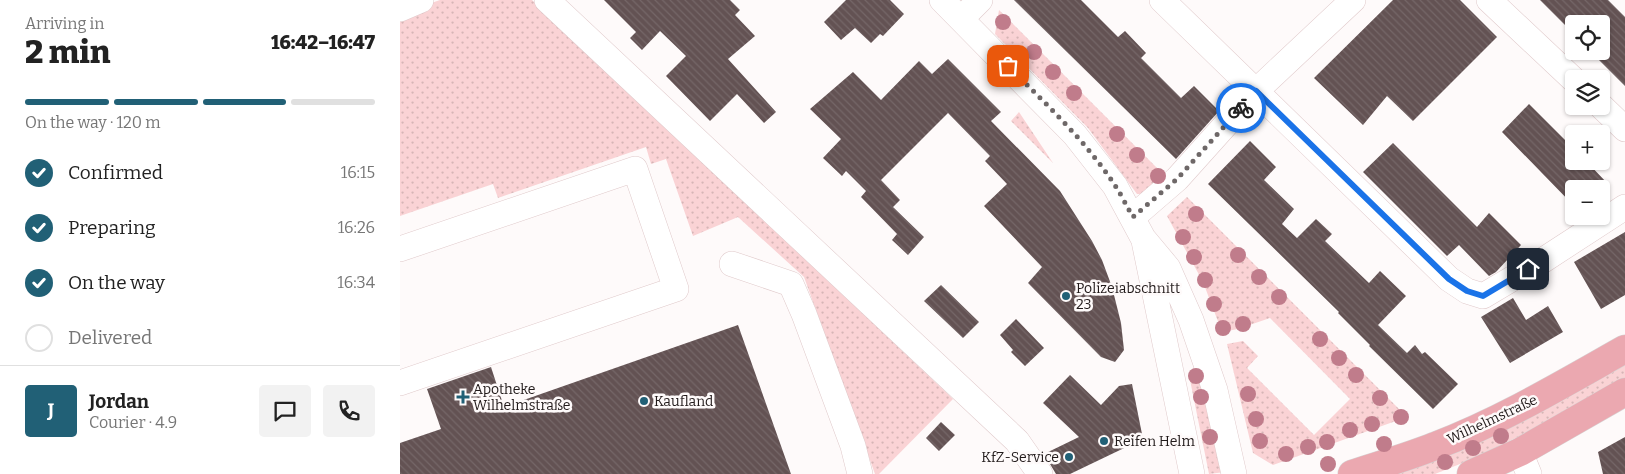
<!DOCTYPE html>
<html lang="en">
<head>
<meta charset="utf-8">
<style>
  :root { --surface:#fff; --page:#f2f2f2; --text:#222; --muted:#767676; --line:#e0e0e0; --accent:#216076 }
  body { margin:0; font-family:Bitter,serif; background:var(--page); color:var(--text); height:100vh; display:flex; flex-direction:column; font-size:19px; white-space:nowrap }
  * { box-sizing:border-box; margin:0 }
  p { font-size:16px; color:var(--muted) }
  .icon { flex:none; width:28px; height:28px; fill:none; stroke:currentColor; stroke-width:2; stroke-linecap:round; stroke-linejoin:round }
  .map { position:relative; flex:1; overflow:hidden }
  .details { display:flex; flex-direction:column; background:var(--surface); width:400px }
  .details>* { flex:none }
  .controls { position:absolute; left:1165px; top:15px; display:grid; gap:10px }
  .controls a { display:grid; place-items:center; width:45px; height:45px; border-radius:5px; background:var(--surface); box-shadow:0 1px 4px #0004; font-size:25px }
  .pin { position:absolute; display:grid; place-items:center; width:42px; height:42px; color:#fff; margin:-21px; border-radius:10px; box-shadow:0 2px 8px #0006 }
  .courier { position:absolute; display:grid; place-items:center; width:50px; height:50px; margin:-25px; border:4px solid #1a73e8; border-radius:50%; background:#fff; color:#222; box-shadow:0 1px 6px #0007 }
  .headline em { font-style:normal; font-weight:800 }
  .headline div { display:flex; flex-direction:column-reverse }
  .headline { display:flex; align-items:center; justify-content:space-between; height:85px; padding:0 25px }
  h1 { font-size:32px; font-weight:800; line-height:38px }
  .bar { display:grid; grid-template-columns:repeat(4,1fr); gap:8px 5px; align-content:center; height:60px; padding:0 25px }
  .bar i { height:6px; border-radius:4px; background:var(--line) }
  .bar .on { background:var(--accent) }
  .bar p { grid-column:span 4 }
  .line { display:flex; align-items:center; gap:12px; padding:0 25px; border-top:1px solid var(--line) }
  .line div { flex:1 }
  .round { display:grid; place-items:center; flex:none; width:52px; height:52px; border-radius:5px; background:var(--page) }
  ol { padding:0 25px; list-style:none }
  li { display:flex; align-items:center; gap:15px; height:55px }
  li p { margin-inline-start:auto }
  li .icon { padding:5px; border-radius:50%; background:var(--accent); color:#fff; stroke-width:4 }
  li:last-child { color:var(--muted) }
  li i { width:28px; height:28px; border:2px solid var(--line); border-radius:50% }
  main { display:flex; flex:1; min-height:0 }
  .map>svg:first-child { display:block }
  .grass { fill:url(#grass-dots) }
  .building { fill:url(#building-back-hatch) }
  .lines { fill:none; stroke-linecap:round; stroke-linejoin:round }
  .minor-casing { stroke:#e0cacb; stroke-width:26 }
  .major-casing { stroke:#d7d6d6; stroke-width:29 }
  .minor { stroke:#fff; stroke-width:25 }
  .major { stroke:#eba8b0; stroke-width:28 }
  .tree { fill:#c07c8b }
  .done { stroke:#6e6868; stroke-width:5; stroke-dasharray:0 9 }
  .route { stroke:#1a73e8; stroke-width:6 }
  .poi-dot { fill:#216076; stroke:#fefafa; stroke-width:2 }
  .labels { text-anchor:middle; stroke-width:5; stroke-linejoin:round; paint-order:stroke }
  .poi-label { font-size:14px; fill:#211a1a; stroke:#fefafa; text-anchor:start }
  .street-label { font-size:14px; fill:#211a1a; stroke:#fefafa }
</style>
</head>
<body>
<main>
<section class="details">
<div class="headline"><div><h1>2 min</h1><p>Arriving in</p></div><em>16:42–16:47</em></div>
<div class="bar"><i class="on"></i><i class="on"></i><i class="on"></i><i></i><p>On the way · 120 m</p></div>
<ol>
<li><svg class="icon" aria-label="check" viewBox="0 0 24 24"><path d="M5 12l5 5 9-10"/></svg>Confirmed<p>16:15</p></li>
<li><svg class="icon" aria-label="check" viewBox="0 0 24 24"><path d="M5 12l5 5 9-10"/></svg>Preparing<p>16:26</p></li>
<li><svg class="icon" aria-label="check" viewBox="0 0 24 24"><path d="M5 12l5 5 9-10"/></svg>On the way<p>16:34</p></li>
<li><i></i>Delivered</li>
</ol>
<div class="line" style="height:90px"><b class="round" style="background:var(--accent);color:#fff">J</b><div><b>Jordan</b><p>Courier · 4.9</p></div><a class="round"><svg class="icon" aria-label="chat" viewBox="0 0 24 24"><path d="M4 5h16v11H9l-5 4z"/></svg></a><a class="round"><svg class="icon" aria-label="phone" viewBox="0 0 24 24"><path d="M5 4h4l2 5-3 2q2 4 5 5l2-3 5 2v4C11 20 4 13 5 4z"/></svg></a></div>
</section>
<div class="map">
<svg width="1225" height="474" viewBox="0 0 1225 474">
  <defs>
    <pattern id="grass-dots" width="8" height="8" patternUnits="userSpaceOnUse" patternTransform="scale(1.25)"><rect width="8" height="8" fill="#fad3d5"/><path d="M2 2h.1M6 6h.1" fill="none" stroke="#d6b5b6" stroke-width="1.8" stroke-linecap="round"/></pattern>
    <pattern id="building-back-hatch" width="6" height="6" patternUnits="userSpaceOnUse" patternTransform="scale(1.25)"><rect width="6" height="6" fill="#635253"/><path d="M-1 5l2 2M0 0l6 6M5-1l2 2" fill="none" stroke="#756768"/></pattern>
  </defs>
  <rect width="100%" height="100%" fill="#fefafa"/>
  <path class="grass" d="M 40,0 L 132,0 L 553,399 L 479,474 L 475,474 L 404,277 L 338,217 L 293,236 L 266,159 L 251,164 L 246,147 L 98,198 L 93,184 L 0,216 L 0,14 Z
    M 599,10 L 766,177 L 749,194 L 737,194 L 688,128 L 595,34 Z
    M 619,112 L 653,163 L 611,121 Z
    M 787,197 L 1007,417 L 873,465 L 853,453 L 827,344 L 843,341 L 858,356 L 847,368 L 914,435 L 950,399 L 870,318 L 838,329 L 822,332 L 803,282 L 767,216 Z
    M 1225,363 L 1225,383 L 1200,397 L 1075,458 L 1035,474 L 999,474 L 1067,445 Z
    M 796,367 L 825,472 L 809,474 L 789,375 L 790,371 Z"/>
  <path class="building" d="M 204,0 L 330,0 L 340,10 L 335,15 L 355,36 L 328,59 L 376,112 L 364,123 L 337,94 L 310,121 L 266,76 L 286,56 L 260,31 L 242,50 L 230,38 L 236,32 Z
    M 446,0 L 490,0 L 504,14 L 483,36 L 480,34 L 471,43 L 455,28 L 441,40 L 424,22 Z
    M 614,0 L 681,0 L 718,37 L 725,31 L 746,53 L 741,58 L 781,98 L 794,86 L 819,111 L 776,159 Z
    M 993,0 L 1060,0 L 1097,37 L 1013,121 L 987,96 L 963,125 L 914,78 Z
    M 1140,0 L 1208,0 L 1225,17 L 1225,86 L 1190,51 L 1201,51 L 1201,24 L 1174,24 L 1174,34 Z
    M 548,59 L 601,112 L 591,121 L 660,191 L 692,241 L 702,260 L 712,287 L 721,323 L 724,350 L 715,362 L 701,357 L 628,283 L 642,267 L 584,206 L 607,184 L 585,161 L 590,156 L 548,113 L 481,180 L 500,200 L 493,207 L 524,237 L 508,255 L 492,240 L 497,234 L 461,197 L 466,191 L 446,171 L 442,176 L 423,158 L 441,139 L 410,109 L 453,72 L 481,100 L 519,61 L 532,74 Z
    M 1129,104 L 1174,149 L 1174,161 L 1186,161 L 1208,184 L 1201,191 L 1201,189 L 1174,189 L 1174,206 L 1102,132 Z
    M 850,141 L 876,167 L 864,180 L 894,209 L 882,224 L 897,238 L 916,219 L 932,234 L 925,241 L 969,283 L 980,271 L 1006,296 L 978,325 L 1007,353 L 1015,345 L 1022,354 L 1025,352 L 1058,384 L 1033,409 L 969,346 L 970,345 L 938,313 L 939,312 L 808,184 Z
    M 993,143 L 1077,227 L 1089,213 L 1121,245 L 1096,272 L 1089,276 L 1059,245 L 1047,256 L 963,172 Z
    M 1225,232 L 1225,295 L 1201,309 L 1174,262 Z
    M 541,285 L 579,322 L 563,338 L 524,301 Z
    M 1113,298 L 1126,320 L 1148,306 L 1163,332 L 1110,363 L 1081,317 Z
    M 616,319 L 644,348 L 625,366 L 611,352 L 613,350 L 600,335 Z
    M 338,325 L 391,474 L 0,474 L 0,443 L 41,429 L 27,389 L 91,367 L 104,407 Z
    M 670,375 L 701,405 L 719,386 L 732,384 L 743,439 L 670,474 L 656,474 L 644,454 L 679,437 L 643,403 Z
    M 541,422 L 555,435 L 539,451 L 526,438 Z
    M 1225,437 L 1225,474 L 1203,474 L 1198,452 Z"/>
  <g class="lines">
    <g class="minor-casing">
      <path id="minor" d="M 147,0 L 617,441 L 640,474
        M 542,0 L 675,135 L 715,186 L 743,238 L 768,268 L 791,320 L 815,390 L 834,474
        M 762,0 L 1049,279 L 1067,291 L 1083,296 L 1142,261 L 1225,207
        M 1089,0 L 1174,80
        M 0,9 L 21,0
        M 561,19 L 580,0
        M 1201,106 L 1225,129
        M 733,217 L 777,179 L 856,91 L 953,0
        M 744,241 L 792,474
        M 0,249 L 235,169 L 276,289 L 0,383
        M 332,264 L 391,284 L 404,314 L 453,446 L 460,474
        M 1120,452 L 1129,474"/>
    </g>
    <g class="major-casing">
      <path id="major" d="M 952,474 C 979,465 1008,457 1035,446 C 1101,421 1163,384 1225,349
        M 1071,474 L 1120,452 L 1225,392"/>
    </g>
    <use href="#minor" class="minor"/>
    <use href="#major" class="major"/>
  </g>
  <g class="tree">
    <circle cx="603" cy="22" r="8"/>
    <circle cx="634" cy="52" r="8"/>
    <circle cx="653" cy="72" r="8"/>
    <circle cx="674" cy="93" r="8"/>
    <circle cx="717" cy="134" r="8"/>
    <circle cx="737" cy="155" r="8"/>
    <circle cx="758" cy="176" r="8"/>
    <circle cx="796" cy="214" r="8"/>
    <circle cx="783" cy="237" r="8"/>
    <circle cx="838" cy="255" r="8"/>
    <circle cx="794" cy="257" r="8"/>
    <circle cx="859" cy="277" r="8"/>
    <circle cx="805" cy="280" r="8"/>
    <circle cx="879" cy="297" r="8"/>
    <circle cx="814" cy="304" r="8"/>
    <circle cx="843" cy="324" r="8"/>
    <circle cx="823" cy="328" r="8"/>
    <circle cx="920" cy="339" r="8"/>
    <circle cx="939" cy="358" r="8"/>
    <circle cx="956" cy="375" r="8"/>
    <circle cx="796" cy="376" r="8"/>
    <circle cx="848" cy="394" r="8"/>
    <circle cx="801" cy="397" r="8"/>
    <circle cx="980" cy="398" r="8"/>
    <circle cx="1001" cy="417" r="8"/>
    <circle cx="856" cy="419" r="8"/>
    <circle cx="972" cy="424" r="8"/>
    <circle cx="950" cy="430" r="8"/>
    <circle cx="1101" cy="436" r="8"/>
    <circle cx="810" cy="437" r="8"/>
    <circle cx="860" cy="441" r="8"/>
    <circle cx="927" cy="442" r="8"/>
    <circle cx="984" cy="444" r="8"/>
    <circle cx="908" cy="447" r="8"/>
    <circle cx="1073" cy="448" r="8"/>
    <circle cx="886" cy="454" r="8"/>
    <circle cx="1045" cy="462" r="8"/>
    <circle cx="928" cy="464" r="8"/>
  </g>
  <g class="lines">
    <path class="done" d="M 608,66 C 646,104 687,142 716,187 C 722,196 727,207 733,217 L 777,179 L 841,108"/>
    <path class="route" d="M 841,108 L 856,91 L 1049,279 L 1067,291 L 1083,296 L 1128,269"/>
  </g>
  <g class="poi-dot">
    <circle cx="666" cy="296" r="5"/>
    <path d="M60.5 389.5h5v5h5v5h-5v5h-5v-5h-5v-5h5z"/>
    <circle cx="244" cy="401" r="5"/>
    <circle cx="704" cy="441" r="5"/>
    <circle cx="669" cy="457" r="5"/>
  </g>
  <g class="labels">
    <g class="poi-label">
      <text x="676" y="293">Polizeiabschnitt<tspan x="676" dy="16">23</tspan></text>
      <text x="73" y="394">Apotheke<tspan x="73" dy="16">Wilhelmstraße</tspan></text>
      <text x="254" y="406">Kaufland</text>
      <text x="714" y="446">Reifen Helm</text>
      <text x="659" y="462" text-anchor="end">KfZ-Service</text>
    </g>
    <g class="street-label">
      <text transform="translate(1092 419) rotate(-25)" y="5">Wilhelmstraße</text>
    </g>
  </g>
</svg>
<div class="controls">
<a><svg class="icon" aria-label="locate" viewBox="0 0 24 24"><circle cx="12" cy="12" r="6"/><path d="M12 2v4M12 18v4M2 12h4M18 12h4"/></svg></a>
<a><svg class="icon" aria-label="layers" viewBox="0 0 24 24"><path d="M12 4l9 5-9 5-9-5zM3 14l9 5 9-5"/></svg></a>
<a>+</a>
<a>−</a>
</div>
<div class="pin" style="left:608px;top:66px;background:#ea580c"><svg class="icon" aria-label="bag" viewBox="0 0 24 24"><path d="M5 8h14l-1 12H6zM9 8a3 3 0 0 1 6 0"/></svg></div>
<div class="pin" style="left:1128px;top:269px;background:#1f2937"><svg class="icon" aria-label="home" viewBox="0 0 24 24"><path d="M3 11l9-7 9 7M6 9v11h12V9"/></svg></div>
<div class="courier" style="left:841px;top:108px"><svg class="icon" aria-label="bike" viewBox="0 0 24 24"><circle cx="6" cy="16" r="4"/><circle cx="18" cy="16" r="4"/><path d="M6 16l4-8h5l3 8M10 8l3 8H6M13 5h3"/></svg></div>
</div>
</main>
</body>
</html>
